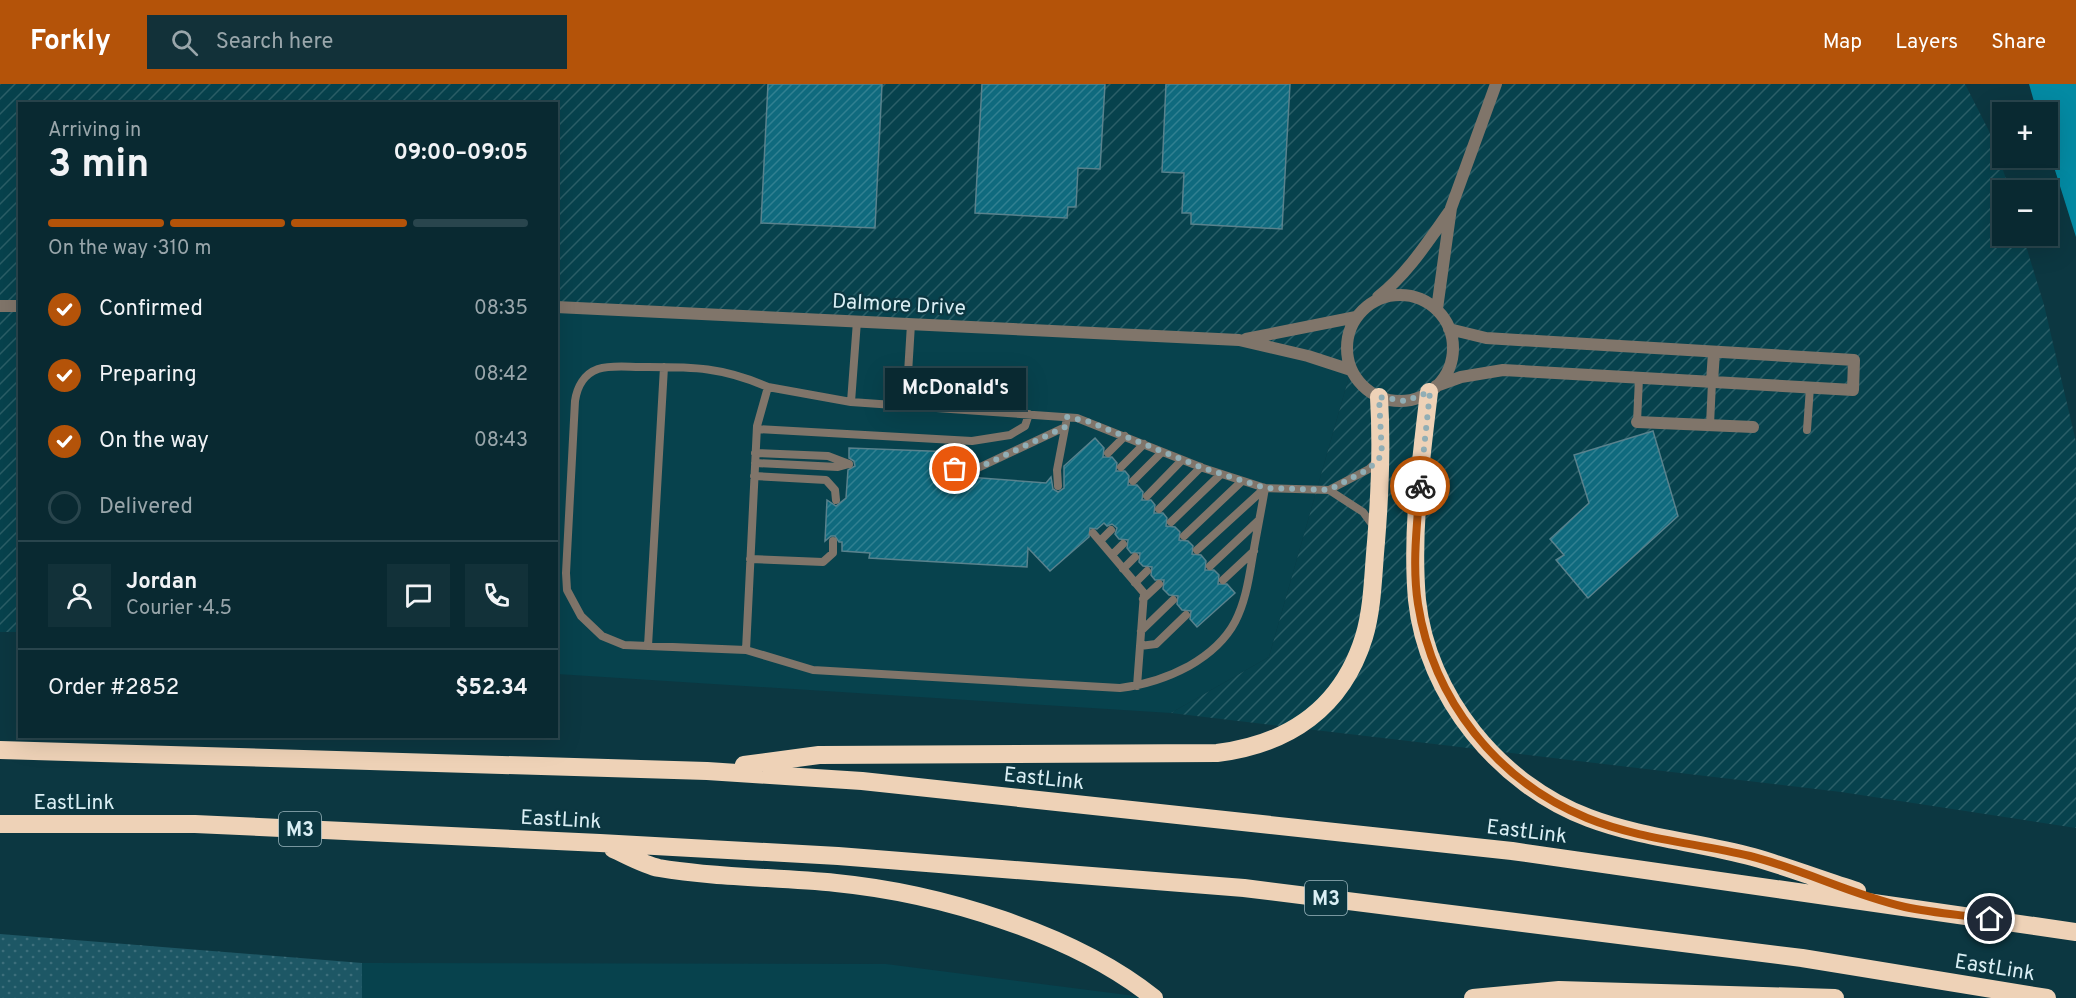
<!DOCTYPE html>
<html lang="en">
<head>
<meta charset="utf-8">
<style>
  :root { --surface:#092931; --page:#123139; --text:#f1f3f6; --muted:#99a6ab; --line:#29454d; --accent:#b45309 }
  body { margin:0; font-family:Overpass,sans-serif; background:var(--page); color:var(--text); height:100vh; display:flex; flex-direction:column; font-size:22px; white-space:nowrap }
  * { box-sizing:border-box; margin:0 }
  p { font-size:20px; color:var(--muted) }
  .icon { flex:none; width:33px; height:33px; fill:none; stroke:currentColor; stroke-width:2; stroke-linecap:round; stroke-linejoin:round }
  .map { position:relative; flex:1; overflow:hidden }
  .side { position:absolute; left:18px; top:18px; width:540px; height:636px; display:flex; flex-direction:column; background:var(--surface); border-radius:0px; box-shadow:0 6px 24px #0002,0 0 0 2px var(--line) }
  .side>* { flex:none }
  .fabs { position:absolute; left:1992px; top:18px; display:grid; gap:12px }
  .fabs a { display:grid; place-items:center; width:66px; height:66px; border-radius:0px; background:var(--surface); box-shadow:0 6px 24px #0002,0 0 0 2px var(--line); font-size:30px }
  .pin { position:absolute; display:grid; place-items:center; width:51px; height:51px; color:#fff; margin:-26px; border:3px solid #fff; border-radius:50%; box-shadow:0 2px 6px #0007 }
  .courier { position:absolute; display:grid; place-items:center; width:60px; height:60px; margin:-30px; border:4px solid #b45309; border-radius:50%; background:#fff; color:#222; box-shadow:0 2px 8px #0007 }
  .bubble { position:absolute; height:42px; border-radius:0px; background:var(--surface); box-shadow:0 6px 24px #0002,0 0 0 2px var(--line); font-size:20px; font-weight:700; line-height:42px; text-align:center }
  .summary em { font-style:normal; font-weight:700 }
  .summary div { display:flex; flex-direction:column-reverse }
  .summary { display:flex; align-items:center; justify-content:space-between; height:102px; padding:0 30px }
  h1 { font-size:39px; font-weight:700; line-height:45px }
  .bar { display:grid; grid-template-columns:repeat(4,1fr); gap:9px 6px; align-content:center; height:72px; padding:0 30px }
  .bar i { height:8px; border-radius:4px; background:var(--line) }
  .bar .selected { background:var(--accent) }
  .bar p { grid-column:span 4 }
  .line { display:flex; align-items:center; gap:15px; padding:0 30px; border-top:2px solid var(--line) }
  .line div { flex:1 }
  .round { display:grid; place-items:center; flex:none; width:63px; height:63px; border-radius:0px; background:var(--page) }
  ol { padding:0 30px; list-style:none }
  li { display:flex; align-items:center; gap:18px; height:66px }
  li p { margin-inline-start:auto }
  li .icon { padding:6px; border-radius:50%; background:var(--accent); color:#fff; stroke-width:4 }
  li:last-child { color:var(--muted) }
  li i { width:33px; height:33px; border:3px solid var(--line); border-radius:50% }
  header { display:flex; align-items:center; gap:36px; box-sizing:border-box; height:84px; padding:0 30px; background:var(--accent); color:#fff }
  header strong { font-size:28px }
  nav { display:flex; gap:33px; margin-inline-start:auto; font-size:21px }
  .search { width:420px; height:54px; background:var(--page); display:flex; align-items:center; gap:15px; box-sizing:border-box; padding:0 21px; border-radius:0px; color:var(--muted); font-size:22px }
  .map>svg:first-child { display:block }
  .built { fill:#07424d }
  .industrial { fill:url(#industrial-furrows) }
  .grass { fill:url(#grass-dots) }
  .water { fill:#048aa3 }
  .building { fill:url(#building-hatch); stroke:#59828d; stroke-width:1.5 }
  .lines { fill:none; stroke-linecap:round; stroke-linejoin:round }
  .lane { stroke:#80756a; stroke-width:8 }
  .street { stroke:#80756a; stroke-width:12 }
  .highway { stroke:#eed2b7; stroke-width:18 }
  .done { stroke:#91aeb5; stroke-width:6; stroke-dasharray:0 10.8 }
  .route { stroke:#b45309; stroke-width:8 }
  .labels { text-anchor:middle; stroke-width:4.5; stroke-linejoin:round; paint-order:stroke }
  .shield { fill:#0c3741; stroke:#9cb7be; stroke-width:1.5 }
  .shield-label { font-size:20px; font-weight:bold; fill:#d9eef4 }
  .street-label { font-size:21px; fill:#d9eef4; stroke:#0c3741 }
</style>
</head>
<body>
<header>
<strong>Forkly</strong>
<div class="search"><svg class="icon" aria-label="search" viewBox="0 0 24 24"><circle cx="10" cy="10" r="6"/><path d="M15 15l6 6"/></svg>Search here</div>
<nav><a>Map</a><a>Layers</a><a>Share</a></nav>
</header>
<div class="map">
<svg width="2076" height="914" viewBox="0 0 2076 914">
  <defs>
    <pattern id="industrial-furrows" width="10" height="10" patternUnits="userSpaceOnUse" patternTransform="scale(1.5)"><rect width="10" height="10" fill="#07424d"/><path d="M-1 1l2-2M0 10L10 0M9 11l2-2" fill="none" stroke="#2b5e67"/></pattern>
    <pattern id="grass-dots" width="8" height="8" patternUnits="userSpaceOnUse" patternTransform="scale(1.5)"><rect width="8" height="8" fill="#1d5765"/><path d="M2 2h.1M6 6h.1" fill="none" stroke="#3d6f7c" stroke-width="1.8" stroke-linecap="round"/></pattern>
    <pattern id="building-hatch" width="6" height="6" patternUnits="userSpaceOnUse" patternTransform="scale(1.5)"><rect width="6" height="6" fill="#0f6a7e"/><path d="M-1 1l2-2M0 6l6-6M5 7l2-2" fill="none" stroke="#318091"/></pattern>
  </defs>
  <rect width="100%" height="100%" fill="#0c3741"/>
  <path class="built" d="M 557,223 L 1239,256 L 1351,286 L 1269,573 L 1171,629 L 557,590 Z
    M 362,879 L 886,880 L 1151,914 L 362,914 Z"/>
  <path class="industrial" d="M 0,0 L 1965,0 L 1989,47 L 2010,106 L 2002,106 L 2002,152 L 2023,152 L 2044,221 L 2076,358 L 2076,744 L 1841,708 L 1171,629 L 1269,573 L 1351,286 L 1239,256 L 557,223 L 556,20 L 20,20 L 20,548 L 0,548 Z"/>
  <path class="grass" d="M 0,850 L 362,879 L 362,914 L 0,914 Z"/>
  <path class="water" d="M 2029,0 L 2076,0 L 2076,153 L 2048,64 L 2048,28 L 2037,28 Z"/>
  <path class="building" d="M 768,0 L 882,0 L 875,144 L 761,139 Z
    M 982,0 L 1105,0 L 1100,85 L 1078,84 L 1076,123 L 1068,123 L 1067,134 L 975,129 Z
    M 1166,0 L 1290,0 L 1282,145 L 1191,140 L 1191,129 L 1182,129 L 1184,89 L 1162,88 Z
    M 1653,347 L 1678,432 L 1588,514 L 1556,476 L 1564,471 L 1550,455 L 1589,419 L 1574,371 Z
    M 1095,354 L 1104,364 L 1103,373 L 1112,373 L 1117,379 L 1116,387 L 1125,387 L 1129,392 L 1128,401 L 1137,401 L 1143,408 L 1142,416 L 1151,416 L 1155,421 L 1154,429 L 1163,429 L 1167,434 L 1166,442 L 1175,443 L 1180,448 L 1179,456 L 1188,457 L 1193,462 L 1192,470 L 1201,471 L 1206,477 L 1205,486 L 1214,486 L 1219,491 L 1218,500 L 1227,500 L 1235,509 L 1197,543 L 1190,535 L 1191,527 L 1182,526 L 1177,520 L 1178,512 L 1169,511 L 1163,505 L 1164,496 L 1155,496 L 1151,491 L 1152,483 L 1143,482 L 1139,478 L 1140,469 L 1131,469 L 1127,464 L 1128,456 L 1119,455 L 1115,450 L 1117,444 L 1112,440 L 1107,442 L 1104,439 L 1097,445 L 1090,444 L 1089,453 L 1050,487 L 1028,464 L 1027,483 L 869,474 L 870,469 L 842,467 L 842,458 L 839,458 L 835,452 L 831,452 L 825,457 L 827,416 L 836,422 L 846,414 L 848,386 L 855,382 L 854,377 L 849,374 L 849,364 L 955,368 L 955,379 L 949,385 L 954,392 L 1046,399 L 1051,393 L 1053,405 L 1058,408 L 1064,404 L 1064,382 Z"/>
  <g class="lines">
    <path class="lane" d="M 768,303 C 720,282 691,283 640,283 C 627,283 611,281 598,285 C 584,290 577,303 575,317 L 566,489 L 567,506 L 581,532 L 602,552 L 624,561 L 746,566 L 813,586 L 1120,604 C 1145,601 1167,594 1189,582 C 1236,555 1244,526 1252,476 C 1256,452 1261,428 1265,404
      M 851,318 L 857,237
      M 906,322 L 911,240
      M 1637,338 L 1639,294
      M 1710,341 L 1712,298
      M 757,345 L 972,357 L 1010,351 L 1025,342 L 1029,330
      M 1807,346 L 1810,303
      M 755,369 L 828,372 L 849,380
      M 1108,369 L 1125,352
      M 755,379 L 838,383 L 849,380
      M 1121,383 L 1144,360
      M 955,385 L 978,384 L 1065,343
      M 754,392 L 826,396 L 835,406 L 836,416
      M 1133,397 L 1162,368
      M 1058,402 L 1057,386 L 1066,339
      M 1329,406 L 1363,428 L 1374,443
      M 1147,412 L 1182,376
      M 1159,425 L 1201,383
      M 1171,438 L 1221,390
      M 1093,449 L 1144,509 L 1137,602
      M 1184,452 L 1242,397
      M 1100,457 L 1111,446
      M 1197,466 L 1265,404
      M 1112,471 L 1123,460
      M 750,475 L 823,478 L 833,469 L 833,457
      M 1210,482 L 1259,436
      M 1123,485 L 1135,473
      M 1223,496 L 1254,467
      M 1135,499 L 1147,487
      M 1143,515 L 1159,500
      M 1141,547 L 1173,516
      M 648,562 L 664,283
      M 1140,562 L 1156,560 L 1186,531
      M 746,566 L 757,342 L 768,303 L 851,318 L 1077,334 L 1203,384 L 1265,404 L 1329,406 L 1369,385 L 1378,376"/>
    <path class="street" d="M1347 264a53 53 0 1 1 106 0a53 53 0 1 1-106 0Z
      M 1378,213 C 1408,189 1427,159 1449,128
      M 0,222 L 20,222
      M 556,223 L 1239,256 L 1308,272 L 1351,286
      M 1437,225 L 1451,124 L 1496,0
      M 1246,255 L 1356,233
      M 1712,298 L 1714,268
      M 1436,302 L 1461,293 L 1503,286 L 1853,306 L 1854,276 L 1486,254 L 1449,245
      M 1637,338 L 1753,343"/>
    <path class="highway" d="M 1429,308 C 1421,376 1411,448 1417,516 C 1427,612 1500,701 1589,734 C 1642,754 1699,758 1753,773 C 1788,783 1822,796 1857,807
      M 0,666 L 707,687 L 862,697 L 1512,767 L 2076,848
      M 744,681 L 819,671 L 1217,669 C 1289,660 1342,624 1364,553 C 1373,523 1373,489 1376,458 C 1380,409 1382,362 1379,313
      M 0,740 L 195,740 L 600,759 L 838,772 L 1244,804 L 1802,874 L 2047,914
      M 613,765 C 627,771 644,781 659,784 C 717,794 778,793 836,799 C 938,809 1073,849 1154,914
      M 1473,914 L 1559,906 L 1835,914"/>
  </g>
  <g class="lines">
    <path class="done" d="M 955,385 L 978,384 L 1065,343 L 1067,333 L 1087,337 L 1203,384 L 1265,404 L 1329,406 L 1369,385 L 1382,371 L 1379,313 L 1405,317 L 1430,308 L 1420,402"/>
    <path class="route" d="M 1420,402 C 1417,441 1412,481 1418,520 C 1433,616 1497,697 1587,734 C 1638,755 1696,759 1750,772 C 1802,785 1852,811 1905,823 C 1933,829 1962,831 1990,835"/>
  </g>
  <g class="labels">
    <g class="shield">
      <rect x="279" y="728" width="42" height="34" rx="4.5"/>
      <rect x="1305" y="797" width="42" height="34" rx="4.5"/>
    </g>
    <g class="shield-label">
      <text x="300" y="752">M3</text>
      <text x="1326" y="821">M3</text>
    </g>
    <g class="street-label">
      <text transform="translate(899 220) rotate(3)" y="7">Dalmore Drive</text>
      <text transform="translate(1044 694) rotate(6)" y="7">EastLink</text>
      <text x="74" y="725">EastLink</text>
      <text transform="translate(561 735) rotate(3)" y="7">EastLink</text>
      <text transform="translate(1527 747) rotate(7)" y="7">EastLink</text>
      <text transform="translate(1995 883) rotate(9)" y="7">EastLink</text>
    </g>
  </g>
</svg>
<div class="fabs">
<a>+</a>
<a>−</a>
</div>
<div class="pin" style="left:955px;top:385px;background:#ea580c"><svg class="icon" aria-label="bag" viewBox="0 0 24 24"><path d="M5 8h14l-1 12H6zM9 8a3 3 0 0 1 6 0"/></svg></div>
<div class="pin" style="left:1990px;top:835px;background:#1f2937"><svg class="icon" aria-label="home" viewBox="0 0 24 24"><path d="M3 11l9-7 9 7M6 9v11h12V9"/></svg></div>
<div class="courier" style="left:1420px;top:402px"><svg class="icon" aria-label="bike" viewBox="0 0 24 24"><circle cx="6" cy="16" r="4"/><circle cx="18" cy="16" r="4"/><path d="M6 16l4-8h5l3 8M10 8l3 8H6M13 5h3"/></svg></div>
<div class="bubble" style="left:885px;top:284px;width:141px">McDonald's</div>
<section class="side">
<div class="summary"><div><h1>3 min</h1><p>Arriving in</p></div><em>09:00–09:05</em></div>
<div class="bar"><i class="selected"></i><i class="selected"></i><i class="selected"></i><i></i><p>On the way · 310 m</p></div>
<ol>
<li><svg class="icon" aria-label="check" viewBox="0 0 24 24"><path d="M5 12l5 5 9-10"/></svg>Confirmed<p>08:35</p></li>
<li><svg class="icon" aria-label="check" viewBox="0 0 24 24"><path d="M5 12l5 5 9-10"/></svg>Preparing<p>08:42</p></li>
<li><svg class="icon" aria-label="check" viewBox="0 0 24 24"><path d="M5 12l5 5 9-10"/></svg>On the way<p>08:43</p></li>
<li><i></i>Delivered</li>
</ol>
<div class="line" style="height:108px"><a class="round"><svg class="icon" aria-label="person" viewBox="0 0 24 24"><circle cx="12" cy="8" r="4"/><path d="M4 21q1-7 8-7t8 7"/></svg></a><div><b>Jordan</b><p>Courier · 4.5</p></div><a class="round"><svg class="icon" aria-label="chat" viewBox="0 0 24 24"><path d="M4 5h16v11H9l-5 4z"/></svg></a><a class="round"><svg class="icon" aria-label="phone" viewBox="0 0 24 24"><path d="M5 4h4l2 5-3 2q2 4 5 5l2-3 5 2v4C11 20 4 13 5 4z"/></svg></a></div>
<div class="line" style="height:78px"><div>Order #2852</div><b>$52.34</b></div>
</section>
</div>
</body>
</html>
